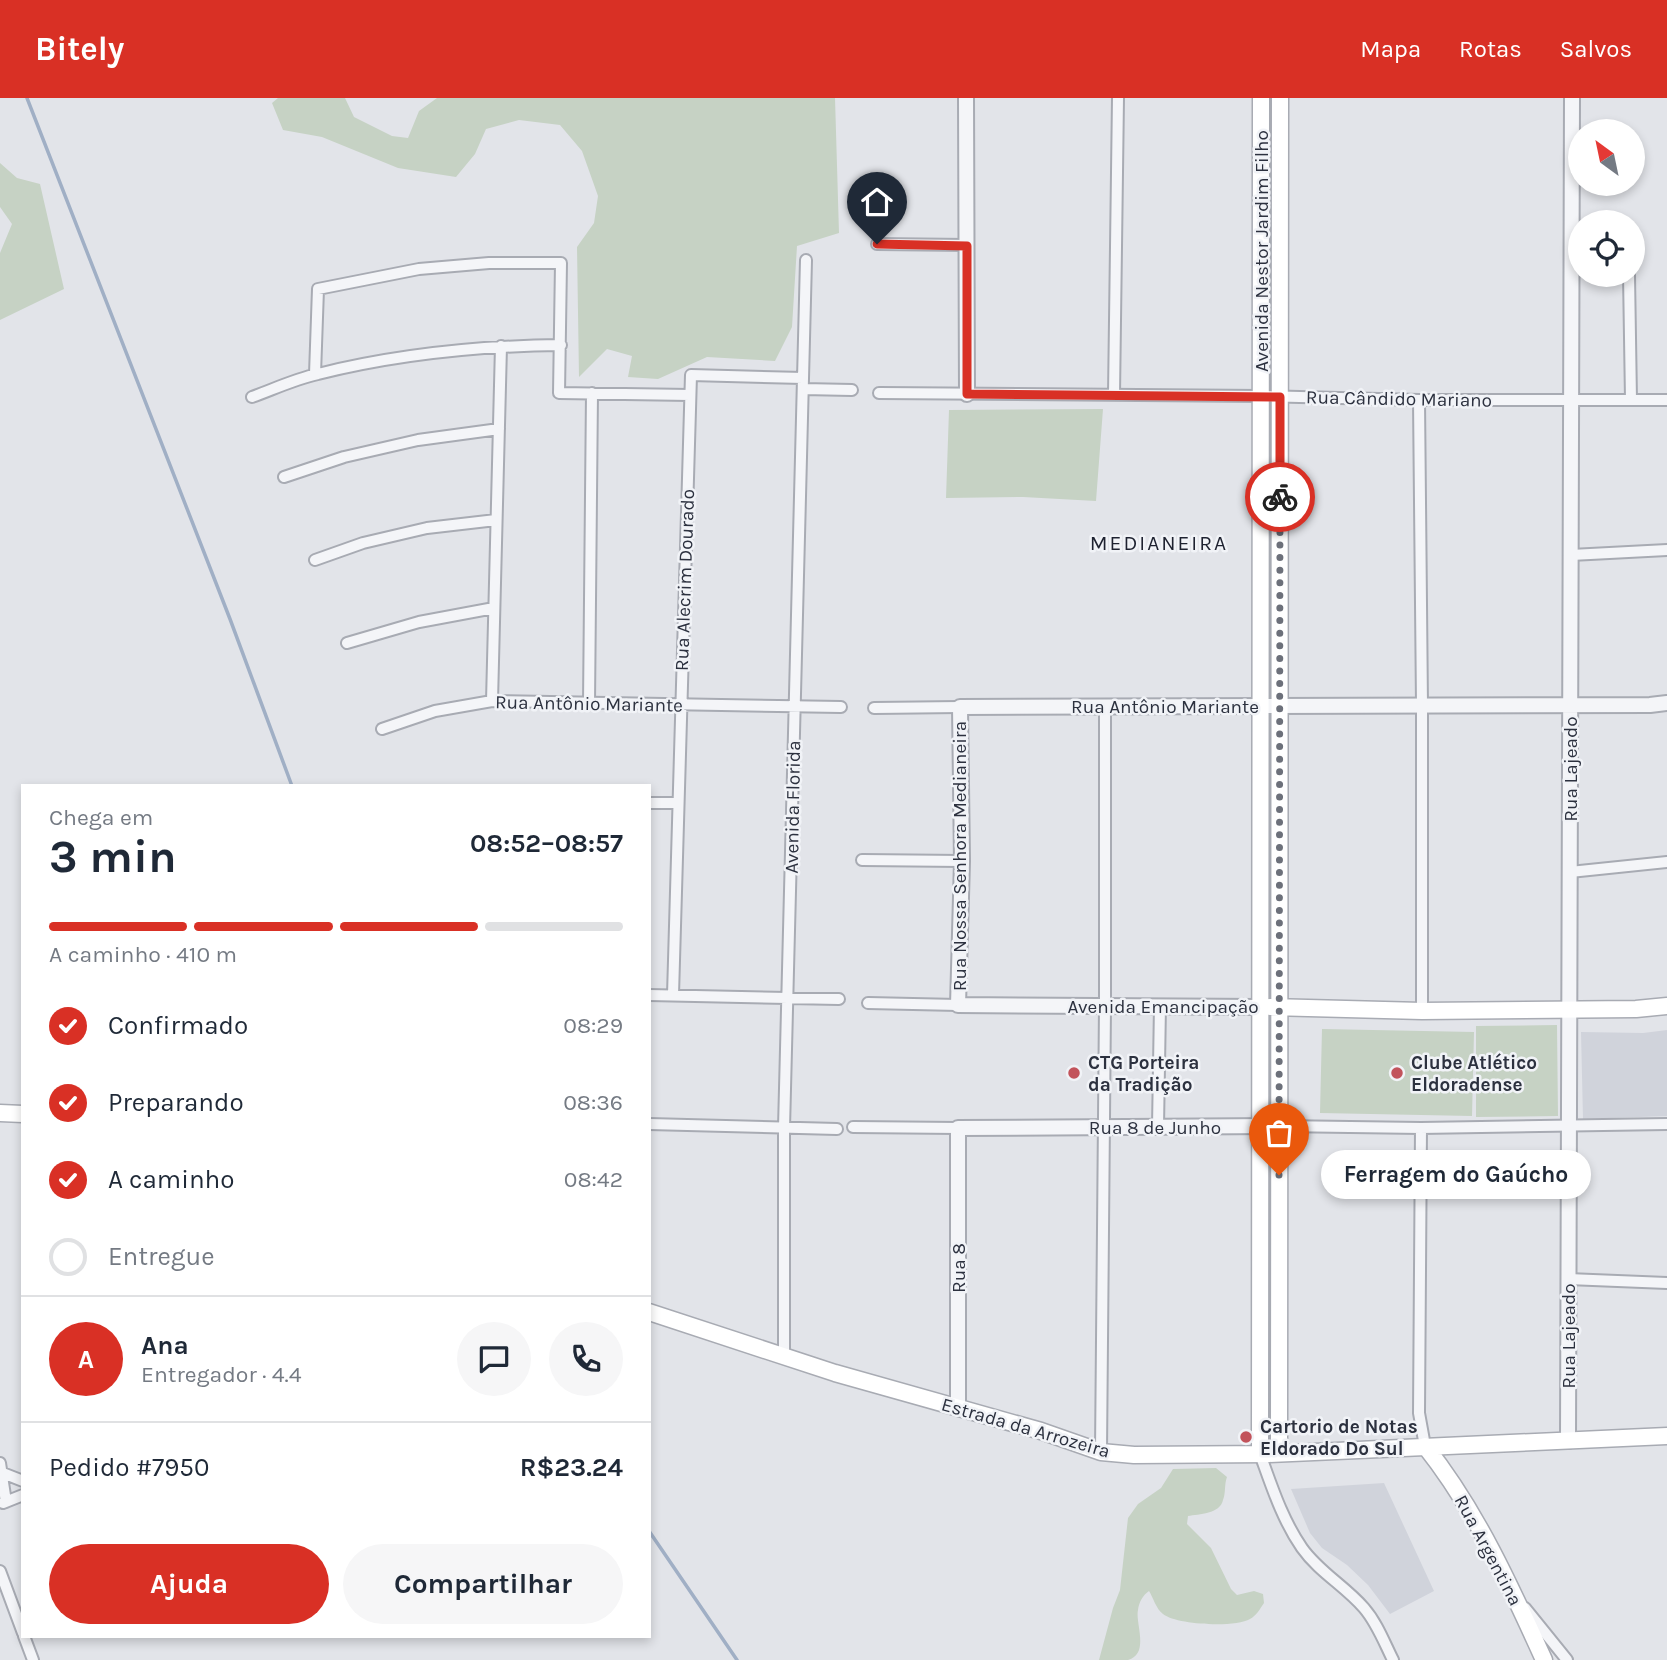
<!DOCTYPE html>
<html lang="pt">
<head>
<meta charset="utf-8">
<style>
  :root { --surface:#fff; --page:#f6f6f7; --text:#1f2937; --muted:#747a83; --line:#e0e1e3; --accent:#d93025 }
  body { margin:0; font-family:Karla,sans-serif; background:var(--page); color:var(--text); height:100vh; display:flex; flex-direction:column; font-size:26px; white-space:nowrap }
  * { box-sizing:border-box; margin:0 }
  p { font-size:23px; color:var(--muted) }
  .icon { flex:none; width:38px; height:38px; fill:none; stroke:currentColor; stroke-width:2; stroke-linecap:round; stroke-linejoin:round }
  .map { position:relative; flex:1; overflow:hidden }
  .panel { position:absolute; left:21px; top:686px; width:630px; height:854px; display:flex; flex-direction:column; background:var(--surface); border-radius:0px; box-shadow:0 4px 10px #0003 }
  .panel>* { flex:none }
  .needle { width:46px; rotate:327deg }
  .buttons { position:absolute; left:1568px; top:21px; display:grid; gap:14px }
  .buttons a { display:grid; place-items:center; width:77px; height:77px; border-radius:50%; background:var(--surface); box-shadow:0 4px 10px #0003; font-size:35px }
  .pin { position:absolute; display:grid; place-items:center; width:60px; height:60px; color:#fff; margin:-72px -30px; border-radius:50% 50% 50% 0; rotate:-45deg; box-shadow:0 0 7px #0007 }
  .pin .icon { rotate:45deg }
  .courier { position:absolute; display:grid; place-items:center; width:70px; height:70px; margin:-35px; border:5px solid #d93025; border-radius:50%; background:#fff; color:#222; box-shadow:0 2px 9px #0007 }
  .bubble { position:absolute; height:49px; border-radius:24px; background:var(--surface); box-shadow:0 4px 10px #0003; font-size:23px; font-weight:700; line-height:49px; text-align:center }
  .headline em { font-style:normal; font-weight:700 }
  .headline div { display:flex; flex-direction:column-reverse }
  .headline { display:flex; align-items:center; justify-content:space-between; height:119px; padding:0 28px }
  h1 { font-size:46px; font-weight:700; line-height:52px }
  .bar { display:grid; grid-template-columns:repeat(4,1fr); gap:10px 7px; align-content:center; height:84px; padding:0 28px }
  .bar i { height:9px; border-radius:5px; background:var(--line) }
  .bar .current { background:var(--accent) }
  .bar p { grid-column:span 4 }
  .line { display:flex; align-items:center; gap:18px; padding:0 28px; border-top:2px solid var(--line) }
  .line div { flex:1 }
  .round { display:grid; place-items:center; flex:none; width:74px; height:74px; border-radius:37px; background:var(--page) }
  ol { padding:0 28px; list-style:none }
  li { display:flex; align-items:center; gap:21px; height:77px }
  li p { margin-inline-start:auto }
  li .icon { padding:7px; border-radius:50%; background:var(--accent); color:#fff; stroke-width:4 }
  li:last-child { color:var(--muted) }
  li i { width:38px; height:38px; border:4px solid var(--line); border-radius:50% }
  .action { display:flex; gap:14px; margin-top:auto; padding:14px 28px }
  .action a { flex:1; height:80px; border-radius:42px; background:var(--accent); color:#fff; font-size:28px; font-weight:700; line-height:80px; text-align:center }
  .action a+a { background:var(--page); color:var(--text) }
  header { display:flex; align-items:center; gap:42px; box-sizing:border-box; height:98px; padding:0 35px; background:var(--accent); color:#fff }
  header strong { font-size:33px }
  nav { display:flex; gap:38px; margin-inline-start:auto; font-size:24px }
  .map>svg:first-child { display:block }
  .built { fill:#d0d3db }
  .green { fill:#c6d2c4 }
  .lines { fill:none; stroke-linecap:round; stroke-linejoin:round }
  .stream { stroke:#a0afc5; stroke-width:3.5 }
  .minor-casing { stroke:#a8abb3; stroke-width:14 }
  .tertiary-casing { stroke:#a8abb3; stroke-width:18 }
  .secondary-casing { stroke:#a8abb3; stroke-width:19 }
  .minor { stroke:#f4f5f8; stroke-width:10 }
  .tertiary { stroke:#f4f5f8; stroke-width:14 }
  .secondary { stroke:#fff; stroke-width:16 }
  .done { stroke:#6c707a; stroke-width:7; stroke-dasharray:0 12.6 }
  .route { stroke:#d93025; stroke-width:9 }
  .poi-dot { fill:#c2535b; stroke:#f1f3f7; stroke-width:2.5 }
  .labels { text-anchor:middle; stroke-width:5; stroke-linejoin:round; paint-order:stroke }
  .street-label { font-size:19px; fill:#2c313f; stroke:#f1f3f7 }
  .poi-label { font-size:19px; font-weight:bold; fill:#2c313f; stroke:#f1f3f7; text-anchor:start }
  .neighbourhood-label { font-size:21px; letter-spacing:2px; fill:#1e2230; stroke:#f1f3f7 }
</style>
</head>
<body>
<header>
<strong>Bitely</strong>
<nav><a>Mapa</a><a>Rotas</a><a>Salvos</a></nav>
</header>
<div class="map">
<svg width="1667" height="1562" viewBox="0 0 1667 1562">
  <rect width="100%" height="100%" fill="#e2e4e9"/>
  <path class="built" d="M 1667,932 L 1667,1018 L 1583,1021 L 1581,934 L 1643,935 Z
    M 1384,1385 L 1434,1493 L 1390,1516 L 1368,1487 L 1347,1467 L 1322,1450 L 1310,1435 L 1291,1391 Z"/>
  <path class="green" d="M 278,0 L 345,0 L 354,19 L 392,38 L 408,40 L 419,13 L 437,0 L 835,0 L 839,135 L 797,148 L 792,229 L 775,263 L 707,259 L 658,281 L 628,279 L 632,258 L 607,251 L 579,279 L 577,149 L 594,125 L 598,98 L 582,53 L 560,27 L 519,22 L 486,31 L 475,56 L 456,79 L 398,70 L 322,39 L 283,32 L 272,5 Z
    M 0,65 L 17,80 L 40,86 L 64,191 L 0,222 L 0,155 L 12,126 L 0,109 Z
    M 1103,311 L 1096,403 L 1023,399 L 946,400 L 949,312 Z
    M 1557,927 L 1558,1018 L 1476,1019 L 1476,928 Z
    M 1322,931 L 1474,934 L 1472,1018 L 1320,1015 Z
    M 1216,1370 L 1227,1379 C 1224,1387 1226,1395 1223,1402 C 1220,1416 1199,1416 1188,1418 L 1187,1426 L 1211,1450 L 1231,1491 L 1237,1497 L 1254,1493 L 1263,1496 L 1264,1505 C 1260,1511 1256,1518 1250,1521 C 1235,1530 1177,1527 1163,1516 C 1156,1511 1153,1499 1149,1493 C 1143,1497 1139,1504 1138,1512 C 1135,1525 1150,1556 1128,1562 C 1120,1562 1108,1562 1099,1562 L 1113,1510 L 1120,1492 L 1128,1420 L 1138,1406 L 1161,1390 L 1173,1371 Z"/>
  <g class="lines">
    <path class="stream" d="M 27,0 L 230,521 L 292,688
      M 649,1433 L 737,1562"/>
    <g class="minor-casing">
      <path id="minor" d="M 877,146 L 967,147
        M 1629,177 L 1631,302
        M 315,276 L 318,191 L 419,171 L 489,165 L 561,165 L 559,295 L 690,297
        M 803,291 L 852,292
        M 879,295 L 1261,298 L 1419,302 L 1667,302
        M 1114,297 L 1118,0
        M 252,299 C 274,291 295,281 318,276 C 398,256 479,248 561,247
        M 1419,302 L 1422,607 L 1422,913
        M 284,379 L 344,359 L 418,342 L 499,331
        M 1571,457 L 1667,452
        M 315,462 L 363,445 L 427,430 L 496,422
        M 347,545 L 419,524 L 494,510
        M 492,603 L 501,248
        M 589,605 L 592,295
        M 874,610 L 960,609
        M 382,631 L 435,613 L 492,603 L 841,609
        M 649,705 L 678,705
        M 862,762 L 962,763
        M 1570,774 L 1667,764
        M 649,897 L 839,901
        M 673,897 L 691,277 L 803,280
        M 868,905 L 958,907
        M 649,1026 L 837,1031
        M 1279,1028 L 1421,1030 L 1667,1026
        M 853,1029 L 958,1030
        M 1158,1029 L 1160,907
        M 1421,1030 L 1419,1315 L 1425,1348
        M 1568,1181 L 1667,1185
        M 784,1257 L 784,1030 L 806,162
        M 1101,1354 L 1105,908 L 1105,609
        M 1260,1356 C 1272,1389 1282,1421 1302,1450 C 1319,1474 1345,1488 1364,1510 C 1377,1525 1384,1544 1393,1562
        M 0,1365 L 6,1404
        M 0,1374 L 23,1383
        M 3,1405 L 23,1397
        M 0,1473 L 23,1535
        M 1525,1510 L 1567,1562
        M 24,1538 L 33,1562"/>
    </g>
    <g class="tertiary-casing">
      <path id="tertiary" d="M 966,0 L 967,296
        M 1261,909 L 958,907 L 962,763 L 960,609 L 1650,607 L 1667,605
        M 958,1310 L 958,1030 L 1279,1028
        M 1568,1343 L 1572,0"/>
    </g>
    <g class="secondary-casing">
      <path id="secondary" d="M 1270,909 L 1422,913 L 1636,911 L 1667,908
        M 0,1015 L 23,1016
        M 649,1214 L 835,1275 L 1041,1333 L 1101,1354 L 1134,1357 L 1269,1356 L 1667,1338
        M 1425,1348 C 1476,1412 1510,1487 1544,1562
        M 1279,1355 L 1280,0
        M 1260,1356 L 1261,0"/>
    </g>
    <use href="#minor" class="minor"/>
    <use href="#tertiary" class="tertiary"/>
    <use href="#secondary" class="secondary"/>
  </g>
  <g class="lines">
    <path class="done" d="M 1279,1077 L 1280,399"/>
    <path class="route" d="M 877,146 L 967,148 L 967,296 L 1280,299 L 1280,399"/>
  </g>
  <g class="poi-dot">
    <circle cx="1074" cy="975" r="7"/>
    <circle cx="1397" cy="975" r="7"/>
    <circle cx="1246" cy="1339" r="7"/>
  </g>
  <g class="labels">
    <g class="street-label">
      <text transform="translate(1261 153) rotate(-90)" y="7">Avenida Nestor Jardim Filho</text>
      <text transform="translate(1399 300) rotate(1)" y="7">Rua Cândido Mariano</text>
      <text transform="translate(684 482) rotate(-88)" y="7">Rua Alecrim Dourado</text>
      <text transform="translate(589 605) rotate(1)" y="7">Rua Antônio Mariante</text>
      <text x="1165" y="615">Rua Antônio Mariante</text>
      <text transform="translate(1570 671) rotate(-90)" y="7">Rua Lajeado</text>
      <text transform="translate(792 709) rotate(-89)" y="7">Avenida Florida</text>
      <text transform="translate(959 758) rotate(-90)" y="7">Rua Nossa Senhora Medianeira</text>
      <text x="1163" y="915">Avenida Emancipação</text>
      <text x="1155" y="1036">Rua 8 de Junho</text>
      <text transform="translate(958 1170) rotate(-90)" y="7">Rua 8</text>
      <text transform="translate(1568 1238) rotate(-90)" y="7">Rua Lajeado</text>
      <text transform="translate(1026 1329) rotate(16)" y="7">Estrada da Arrozeira</text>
      <text transform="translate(1489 1452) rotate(62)" y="7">Rua Argentina</text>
    </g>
    <g class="poi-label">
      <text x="1088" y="971">CTG Porteira<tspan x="1088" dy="22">da Tradição</tspan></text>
      <text x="1411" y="971">Clube Atlético<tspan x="1411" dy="22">Eldoradense</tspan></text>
      <text x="1260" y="1335">Cartorio de Notas<tspan x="1260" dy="22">Eldorado Do Sul</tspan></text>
    </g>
    <g class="neighbourhood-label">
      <text x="1159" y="452">MEDIANEIRA</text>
    </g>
  </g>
</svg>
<div class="buttons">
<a><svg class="needle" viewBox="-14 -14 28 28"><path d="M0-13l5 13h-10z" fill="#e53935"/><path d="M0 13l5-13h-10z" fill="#747a83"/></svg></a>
<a><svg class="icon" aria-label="locate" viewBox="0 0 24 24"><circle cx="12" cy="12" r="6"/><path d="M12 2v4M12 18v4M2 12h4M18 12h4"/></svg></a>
</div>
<div class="pin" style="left:1279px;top:1077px;background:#ea580c"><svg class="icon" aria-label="bag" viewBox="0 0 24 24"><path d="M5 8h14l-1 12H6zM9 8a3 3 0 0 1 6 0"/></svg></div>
<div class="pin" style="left:877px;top:146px;background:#1f2937"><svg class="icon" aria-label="home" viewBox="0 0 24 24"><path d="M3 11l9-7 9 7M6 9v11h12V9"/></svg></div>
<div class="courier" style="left:1280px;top:399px"><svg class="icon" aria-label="bike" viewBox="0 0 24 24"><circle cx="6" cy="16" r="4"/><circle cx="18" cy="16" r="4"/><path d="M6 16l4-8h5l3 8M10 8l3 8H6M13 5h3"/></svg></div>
<div class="bubble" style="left:1321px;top:1052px;width:270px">Ferragem do Gaúcho</div>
<section class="panel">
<div class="headline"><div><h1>3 min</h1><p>Chega em</p></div><em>08:52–08:57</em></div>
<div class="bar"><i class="current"></i><i class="current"></i><i class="current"></i><i></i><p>A caminho · 410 m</p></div>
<ol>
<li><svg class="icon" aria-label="check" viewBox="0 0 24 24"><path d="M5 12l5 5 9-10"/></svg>Confirmado<p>08:29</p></li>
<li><svg class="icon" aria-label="check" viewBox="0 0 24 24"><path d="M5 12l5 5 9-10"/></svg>Preparando<p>08:36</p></li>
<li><svg class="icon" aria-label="check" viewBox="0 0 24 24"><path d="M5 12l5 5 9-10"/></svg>A caminho<p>08:42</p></li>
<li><i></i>Entregue</li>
</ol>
<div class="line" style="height:126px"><b class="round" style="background:var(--accent);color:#fff">A</b><div><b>Ana</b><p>Entregador · 4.4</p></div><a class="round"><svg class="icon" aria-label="chat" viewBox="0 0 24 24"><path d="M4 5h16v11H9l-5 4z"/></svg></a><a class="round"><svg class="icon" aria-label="phone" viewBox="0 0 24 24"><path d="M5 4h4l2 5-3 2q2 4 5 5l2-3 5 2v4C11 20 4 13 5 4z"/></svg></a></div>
<div class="line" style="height:91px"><div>Pedido #7950</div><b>R$23.24</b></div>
<div class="action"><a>Ajuda</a><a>Compartilhar</a></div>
</section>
</div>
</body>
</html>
